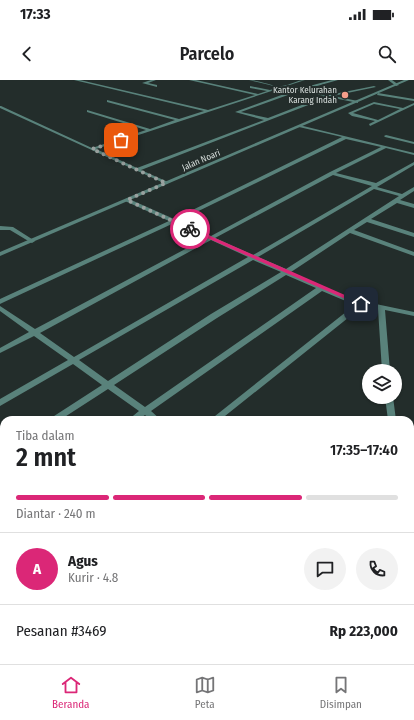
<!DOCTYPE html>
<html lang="id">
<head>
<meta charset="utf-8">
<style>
  :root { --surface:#fff; --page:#f2f2f2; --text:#202124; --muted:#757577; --line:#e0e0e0; --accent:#db2777 }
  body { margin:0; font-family:"Fira Sans Condensed",sans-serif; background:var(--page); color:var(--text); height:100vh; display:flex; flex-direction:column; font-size:15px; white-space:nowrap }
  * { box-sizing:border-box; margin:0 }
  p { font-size:13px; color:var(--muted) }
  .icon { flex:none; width:22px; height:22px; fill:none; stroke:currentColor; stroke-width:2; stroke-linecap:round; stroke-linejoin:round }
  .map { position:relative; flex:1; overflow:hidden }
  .side { position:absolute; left:0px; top:336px; width:414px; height:248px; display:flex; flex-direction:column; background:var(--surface); border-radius:12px 12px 0 0; box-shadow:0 1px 3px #0004 }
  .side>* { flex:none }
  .controls { position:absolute; left:362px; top:284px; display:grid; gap:8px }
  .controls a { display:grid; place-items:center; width:40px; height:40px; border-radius:50%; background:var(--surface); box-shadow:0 1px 3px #0004; font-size:20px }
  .pin { position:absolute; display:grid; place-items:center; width:34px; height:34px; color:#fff; margin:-17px; border-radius:8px; box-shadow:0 2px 6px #0006 }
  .courier { position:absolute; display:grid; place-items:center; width:40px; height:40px; margin:-20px; border:3px solid #db2777; border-radius:50%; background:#fff; color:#222; box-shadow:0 1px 5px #0007 }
  .summary em { font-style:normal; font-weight:600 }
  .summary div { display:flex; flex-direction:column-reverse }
  .summary { display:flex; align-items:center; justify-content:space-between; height:68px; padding:0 16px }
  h1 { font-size:26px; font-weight:600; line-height:30px }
  .bar { display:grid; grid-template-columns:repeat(4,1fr); gap:6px 4px; align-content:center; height:48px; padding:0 16px }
  .bar i { height:5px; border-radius:3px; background:var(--line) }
  .bar .active { background:var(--accent) }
  .bar p { grid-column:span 4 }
  .line { display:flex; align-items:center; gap:10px; padding:0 16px; border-top:1px solid var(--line) }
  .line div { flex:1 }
  .round { display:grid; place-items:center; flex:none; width:42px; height:42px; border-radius:21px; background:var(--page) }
  .status { display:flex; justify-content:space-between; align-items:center; height:28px; padding:0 20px; background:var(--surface); direction:ltr }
  .status svg { height:11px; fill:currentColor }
  header { display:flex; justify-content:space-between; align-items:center; height:52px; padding:0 16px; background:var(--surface); font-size:18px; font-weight:600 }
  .tab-bar { display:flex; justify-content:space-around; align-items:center; height:56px; border-top:1px solid var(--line); background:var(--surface); font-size:11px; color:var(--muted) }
  .tab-bar a { display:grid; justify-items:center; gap:2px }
  .tab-bar .active { color:var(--accent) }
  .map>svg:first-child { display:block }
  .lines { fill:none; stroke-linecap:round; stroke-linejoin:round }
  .minor { fill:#59827b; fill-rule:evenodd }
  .tertiary { fill:#59827b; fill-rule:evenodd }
  .route { fill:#db2777 }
  .done { stroke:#99a19f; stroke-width:4; stroke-dasharray:0 7.2 }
  .poi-dot { fill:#f49e8a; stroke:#232d2b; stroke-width:1.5 }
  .labels { text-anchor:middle; stroke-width:4; stroke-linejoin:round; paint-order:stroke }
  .far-poi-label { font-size:9px; fill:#d8dfdd; stroke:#232d2b; text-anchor:end }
  .far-street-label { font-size:9px; fill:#d8dfdd; stroke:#232d2b }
</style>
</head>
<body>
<div class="status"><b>17:33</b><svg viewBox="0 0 49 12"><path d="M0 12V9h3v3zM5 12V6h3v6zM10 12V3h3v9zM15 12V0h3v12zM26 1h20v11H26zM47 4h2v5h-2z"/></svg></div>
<header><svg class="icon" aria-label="back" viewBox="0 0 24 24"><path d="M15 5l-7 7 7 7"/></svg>Parcelo<svg class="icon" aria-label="search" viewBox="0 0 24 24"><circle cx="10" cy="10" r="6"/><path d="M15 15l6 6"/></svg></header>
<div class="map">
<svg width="414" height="584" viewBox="0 0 414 584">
  <rect width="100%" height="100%" fill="#232d2b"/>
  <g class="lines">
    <path class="minor" d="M 74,0 L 80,0 L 208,30 L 255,15 L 189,0 L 196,0 L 258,14 L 267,11 L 250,8 L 250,6 L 270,10 L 278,7 L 249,0 C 260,0 273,7 282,6 C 290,5 297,0 305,0 L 96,69 L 137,88 L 264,40 L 235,32 L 298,9 L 332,0 L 338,0 L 303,10 L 329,15 L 374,6 L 376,7 L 333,16 L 358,21 L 358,23 L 329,17 L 141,90 L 168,102 L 168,103 L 166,104 L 0,28 L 0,26 L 1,26 L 92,68 L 146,50 L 87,32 L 87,30 L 150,49 L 175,40 L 107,22 L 107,20 L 179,39 L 204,31 ZM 299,11 L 325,16 L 268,38 L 241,32 Z
      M 151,0 L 156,0 L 148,3 L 157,5 L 157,7 L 142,3 Z
      M 388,0 L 392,0 L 399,5 L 396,6 Z
      M 378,13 L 414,19 L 414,21 L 377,15 Z
      M 374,22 L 403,28 L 414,23 L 414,25 L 370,46 L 369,44 L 375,41 L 352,36 L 348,33 ZM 374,24 L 400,29 L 378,40 L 353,33 Z
      M 299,45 L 414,73 L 414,75 L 386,68 L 336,93 L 376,103 L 414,82 L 414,85 L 377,107 L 402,114 L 414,107 L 414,111 L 400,120 L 414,124 L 414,128 L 397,123 L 371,139 L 414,153 L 414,157 L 367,142 L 354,150 L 414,172 L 414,176 L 350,153 L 291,192 L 352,219 L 414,232 L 414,236 L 385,230 L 390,291 L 382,291 L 378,229 L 363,226 L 220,340 L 210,340 L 356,224 L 348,222 L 322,211 L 151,331 L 161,340 L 151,340 L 145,335 L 138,340 L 128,340 L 139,331 L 108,309 L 60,340 L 50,340 L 51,338 L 102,305 L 73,284 L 0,326 L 0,319 L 68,280 L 34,256 L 0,273 L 0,268 L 29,252 L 0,231 L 0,226 L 35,249 L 206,158 L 174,143 L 2,223 L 0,224 L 0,219 L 169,141 L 125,121 L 125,119 L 129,119 L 174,139 L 342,57 L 299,47 ZM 346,59 L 381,67 L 330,92 L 211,156 L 178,141 ZM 333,95 L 372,106 L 253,175 L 215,158 ZM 374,109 L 399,116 L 286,189 L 258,177 ZM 211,160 L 248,177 L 74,277 L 40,253 ZM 253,180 L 281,192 L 211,234 L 108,301 L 79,280 ZM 286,195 L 316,208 L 145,327 L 114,305 L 217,238 Z
      M 386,55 L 414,62 L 414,64 L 385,57 L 384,56 Z
      M 0,146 L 13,147 L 35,161 L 32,163 L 30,162 L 10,150 L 0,150 Z
      M 385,317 L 393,317 L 396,340 L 388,340 Z
      M 4,370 L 4,377 L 0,378 L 0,371 Z
      M 410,496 L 414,497 L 414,576 L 410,575 Z"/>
    <path class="tertiary" d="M 404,0 L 409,0 L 0,176 L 0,172 Z"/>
  </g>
  <path class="route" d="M 190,147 L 363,223 L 364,224 L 359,225 L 189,150 Z"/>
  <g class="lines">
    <path class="done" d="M 121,60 L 92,69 L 166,103 L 127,120 L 190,149"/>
  </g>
  <circle class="poi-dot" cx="345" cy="15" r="4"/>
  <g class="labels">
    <g class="far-poi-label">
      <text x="337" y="13">Kantor Kelurahan<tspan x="337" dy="10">Karang Indah</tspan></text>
    </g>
    <g class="far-street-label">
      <text transform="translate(201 80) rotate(-23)" y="3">Jalan Noari</text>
    </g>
  </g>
</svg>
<div class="controls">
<a><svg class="icon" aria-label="layers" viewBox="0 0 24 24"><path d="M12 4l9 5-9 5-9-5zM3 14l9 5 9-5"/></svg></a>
</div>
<div class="pin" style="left:121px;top:60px;background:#ea580c"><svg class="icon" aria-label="bag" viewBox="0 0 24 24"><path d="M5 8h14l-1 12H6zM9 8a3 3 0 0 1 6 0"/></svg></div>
<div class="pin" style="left:361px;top:224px;background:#1f2937"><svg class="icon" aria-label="home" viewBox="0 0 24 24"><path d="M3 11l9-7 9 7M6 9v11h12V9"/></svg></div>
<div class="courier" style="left:190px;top:149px"><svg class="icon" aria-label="bike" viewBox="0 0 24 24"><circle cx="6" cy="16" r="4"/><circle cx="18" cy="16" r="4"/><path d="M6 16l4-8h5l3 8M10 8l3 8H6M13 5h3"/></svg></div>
<section class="side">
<div class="summary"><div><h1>2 mnt</h1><p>Tiba dalam</p></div><em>17:35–17:40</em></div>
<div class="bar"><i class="active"></i><i class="active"></i><i class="active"></i><i></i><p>Diantar · 240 m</p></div>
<div class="line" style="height:72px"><b class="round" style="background:var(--accent);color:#fff">A</b><div><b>Agus</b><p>Kurir · 4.8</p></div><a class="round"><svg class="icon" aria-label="chat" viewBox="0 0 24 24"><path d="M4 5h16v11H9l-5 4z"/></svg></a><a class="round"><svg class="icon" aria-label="phone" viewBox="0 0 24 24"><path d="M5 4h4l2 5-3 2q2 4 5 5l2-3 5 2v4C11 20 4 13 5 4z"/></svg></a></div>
<div class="line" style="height:52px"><div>Pesanan #3469</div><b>Rp 223,000</b></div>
</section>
</div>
<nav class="tab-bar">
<a class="active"><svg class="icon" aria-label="home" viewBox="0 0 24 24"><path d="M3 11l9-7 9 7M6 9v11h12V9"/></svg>Beranda</a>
<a><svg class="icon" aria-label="map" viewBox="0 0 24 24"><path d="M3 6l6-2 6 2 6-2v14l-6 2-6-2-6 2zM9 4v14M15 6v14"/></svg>Peta</a>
<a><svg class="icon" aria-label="saved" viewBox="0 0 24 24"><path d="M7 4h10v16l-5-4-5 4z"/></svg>Disimpan</a>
</nav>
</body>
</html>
